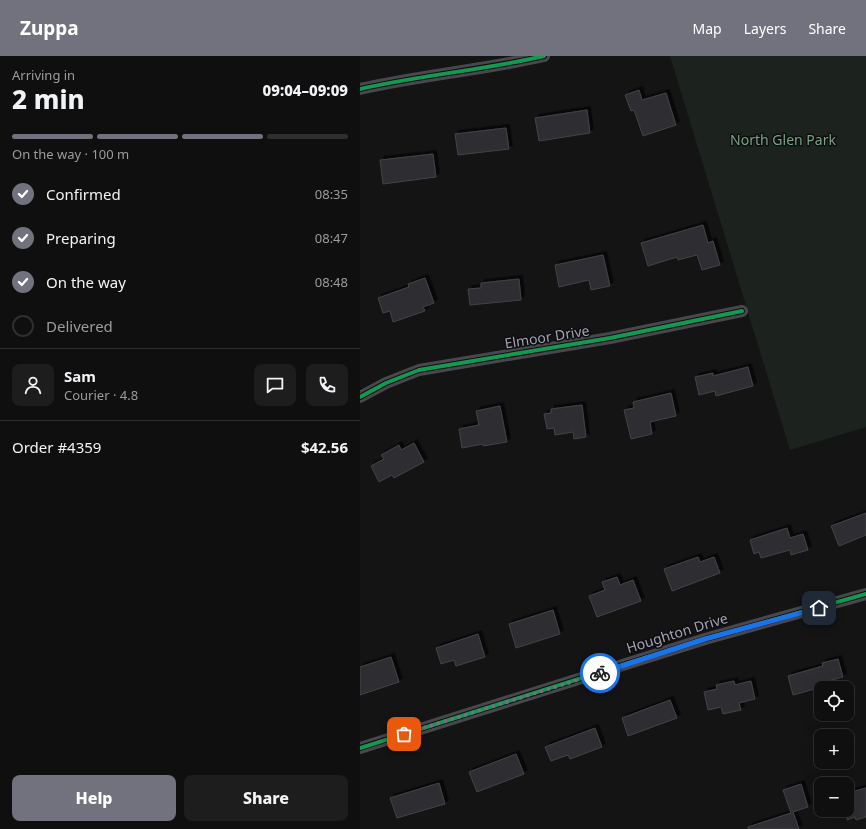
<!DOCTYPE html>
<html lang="en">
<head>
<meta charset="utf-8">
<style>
  :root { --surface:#0f0f0f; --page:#1d1d1d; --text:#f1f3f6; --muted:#9b9c9e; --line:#2f2f2f; --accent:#71727d }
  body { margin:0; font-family:"Noto Sans",sans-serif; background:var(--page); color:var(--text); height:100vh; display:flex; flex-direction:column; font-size:15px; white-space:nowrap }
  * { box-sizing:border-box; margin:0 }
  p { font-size:13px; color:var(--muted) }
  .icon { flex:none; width:22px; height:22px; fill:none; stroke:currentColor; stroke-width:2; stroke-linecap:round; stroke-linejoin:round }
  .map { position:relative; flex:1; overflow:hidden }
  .drawer { display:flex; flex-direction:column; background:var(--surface); width:360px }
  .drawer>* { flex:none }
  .fabs { position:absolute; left:454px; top:625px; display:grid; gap:8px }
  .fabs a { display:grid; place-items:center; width:40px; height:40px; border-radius:8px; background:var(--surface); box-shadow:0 4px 16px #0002,0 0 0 1px var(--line); font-size:20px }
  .pin { position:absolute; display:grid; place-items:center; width:34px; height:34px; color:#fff; margin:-17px; border-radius:8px; box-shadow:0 2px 6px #0006 }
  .courier { position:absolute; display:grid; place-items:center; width:40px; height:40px; margin:-20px; border:3px solid #1a73e8; border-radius:50%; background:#fff; color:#222; box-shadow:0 1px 5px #0007 }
  .summary em { font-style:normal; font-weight:800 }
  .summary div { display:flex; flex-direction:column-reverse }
  .summary { display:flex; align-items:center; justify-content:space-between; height:68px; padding:0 12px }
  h1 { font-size:26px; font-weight:800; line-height:30px }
  .bar { display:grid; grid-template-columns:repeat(4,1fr); gap:6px 4px; align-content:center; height:48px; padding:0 12px }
  .bar i { height:5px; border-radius:3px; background:var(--line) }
  .bar .current { background:var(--accent) }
  .bar p { grid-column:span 4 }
  .line { display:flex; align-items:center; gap:10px; padding:0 12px; border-top:1px solid var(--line) }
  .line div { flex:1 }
  .round { display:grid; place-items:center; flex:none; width:42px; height:42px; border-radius:8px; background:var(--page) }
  ol { padding:0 12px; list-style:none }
  li { display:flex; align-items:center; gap:12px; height:44px }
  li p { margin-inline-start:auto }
  li .icon { padding:4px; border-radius:50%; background:var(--accent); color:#fff; stroke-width:4 }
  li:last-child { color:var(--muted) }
  li i { width:22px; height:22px; border:2px solid var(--line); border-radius:50% }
  .cta { display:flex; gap:8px; margin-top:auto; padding:8px 12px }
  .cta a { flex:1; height:46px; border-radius:8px; background:var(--accent); color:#fff; font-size:16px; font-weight:800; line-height:46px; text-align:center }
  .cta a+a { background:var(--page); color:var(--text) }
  header { display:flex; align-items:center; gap:24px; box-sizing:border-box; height:56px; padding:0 20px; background:var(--accent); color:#fff }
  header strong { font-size:19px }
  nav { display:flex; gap:22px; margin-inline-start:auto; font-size:14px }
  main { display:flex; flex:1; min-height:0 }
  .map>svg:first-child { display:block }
  .green { fill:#1c231e }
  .building { fill:#2f2f30; stroke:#424248; filter:url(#shadow) }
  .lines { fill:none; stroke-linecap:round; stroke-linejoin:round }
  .minor { stroke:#48474d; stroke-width:12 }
  .cycleway-casing { stroke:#0e0e10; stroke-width:6 }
  .cycleway { stroke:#139951; stroke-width:4 }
  .done { stroke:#71727d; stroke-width:4; stroke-dasharray:0 7.2 }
  .route { stroke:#1a73e8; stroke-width:5 }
  .labels { text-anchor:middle; stroke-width:3; stroke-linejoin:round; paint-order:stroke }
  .park-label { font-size:14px; fill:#78a385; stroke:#0e0e10 }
  .street-label { font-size:14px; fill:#a3a4b6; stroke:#0e0e10 }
</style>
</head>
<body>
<header>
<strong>Zuppa</strong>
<nav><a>Map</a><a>Layers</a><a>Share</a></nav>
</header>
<main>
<section class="drawer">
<div class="summary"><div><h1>2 min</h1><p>Arriving in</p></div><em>09:04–09:09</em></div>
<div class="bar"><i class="current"></i><i class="current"></i><i class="current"></i><i></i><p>On the way · 100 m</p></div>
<ol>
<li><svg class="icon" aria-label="check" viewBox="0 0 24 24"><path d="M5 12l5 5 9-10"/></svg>Confirmed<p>08:35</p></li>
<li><svg class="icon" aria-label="check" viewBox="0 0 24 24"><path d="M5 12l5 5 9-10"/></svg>Preparing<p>08:47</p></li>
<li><svg class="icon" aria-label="check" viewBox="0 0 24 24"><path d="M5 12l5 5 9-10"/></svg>On the way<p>08:48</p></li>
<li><i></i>Delivered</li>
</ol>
<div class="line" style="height:72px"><a class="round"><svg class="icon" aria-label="person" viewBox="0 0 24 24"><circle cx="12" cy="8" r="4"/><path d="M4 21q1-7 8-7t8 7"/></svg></a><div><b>Sam</b><p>Courier · 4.8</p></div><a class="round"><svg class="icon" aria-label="chat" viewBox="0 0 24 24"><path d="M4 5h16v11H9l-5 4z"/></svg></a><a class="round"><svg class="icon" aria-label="phone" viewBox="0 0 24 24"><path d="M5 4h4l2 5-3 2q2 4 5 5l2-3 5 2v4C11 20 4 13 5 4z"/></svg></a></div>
<div class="line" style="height:52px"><div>Order #4359</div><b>$42.56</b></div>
<div class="cta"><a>Help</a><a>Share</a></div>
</section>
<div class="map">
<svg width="506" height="773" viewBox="0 0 506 773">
  <defs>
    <filter id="shadow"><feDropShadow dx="3.5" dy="-3.5" stdDeviation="0" flood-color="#0009"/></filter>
  </defs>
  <rect width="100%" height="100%" fill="#141414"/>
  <path class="green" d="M 310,0 L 506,0 L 506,371 L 430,394 Z"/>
  <path class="building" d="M 279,34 L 282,44 L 306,37 L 316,69 L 283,80 L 274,54 L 271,55 L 265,39 Z
    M 227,54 L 230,77 L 179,85 L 175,62 Z
    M 146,72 L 149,93 L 98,99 L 95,78 Z
    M 73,98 L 76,121 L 23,128 L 20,104 Z
    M 343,169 L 348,187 L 353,185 L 360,209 L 342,214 L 337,199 L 318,204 L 317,201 L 288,210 L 281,187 Z
    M 243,199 L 250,230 L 231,234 L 229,224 L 199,231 L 195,209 Z
    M 65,222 L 74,247 L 63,251 L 65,255 L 33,266 L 30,255 L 23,257 L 18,242 L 49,231 L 48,228 Z
    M 159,223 L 161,244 L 110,249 L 108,233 L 121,232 L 121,227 Z
    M 388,311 L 393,330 L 356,340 L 355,335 L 339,339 L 335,321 L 353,317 L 353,320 Z
    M 311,337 L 316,360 L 290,366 L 292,378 L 271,383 L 264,354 L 274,352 L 273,346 Z
    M 222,349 L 226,381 L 214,383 L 213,376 L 195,379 L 194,372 L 187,373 L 184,358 L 191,357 L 191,353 Z
    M 140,350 L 147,386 L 123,390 L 123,388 L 102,392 L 99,373 L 119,369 L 116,355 Z
    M 54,387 L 64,406 L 34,422 L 32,419 L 19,426 L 11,410 L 24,403 L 21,399 L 39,389 L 41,394 Z
    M 506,457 L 506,479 L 479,490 L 471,470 Z
    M 427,472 L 430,482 L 443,478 L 448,494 L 431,499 L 430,494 L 401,502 L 399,496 L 394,498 L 390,484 Z
    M 338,501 L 340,506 L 354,501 L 360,517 L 312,535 L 304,513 Z
    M 257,521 L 260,529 L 273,524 L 281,545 L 237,561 L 229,540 L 245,534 L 242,526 Z
    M 193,554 L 200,578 L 156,592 L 149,568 Z
    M 118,578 L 125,601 L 96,610 L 94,604 L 81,608 L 76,592 Z
    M 31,601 L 39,626 L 0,639 L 0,611 Z
    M 478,603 L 483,621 L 468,625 L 469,629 L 433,639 L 428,620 L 463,610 L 462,607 Z
    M 374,625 L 375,629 L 391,625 L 395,643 L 379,647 L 381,654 L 363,658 L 361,651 L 348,654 L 344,636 L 357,633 L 356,629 Z
    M 310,644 L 317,662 L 268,680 L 262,662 Z
    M 235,672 L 242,691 L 210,703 L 208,699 L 191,705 L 185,691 Z
    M 156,698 L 164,718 L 117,736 L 109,716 Z
    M 79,727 L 85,748 L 37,762 L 30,742 Z
    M 441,728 L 448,751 L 433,756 L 439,773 L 388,773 L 388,771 L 431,757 L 423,734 Z
    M 506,732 L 506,761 L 496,764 L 495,761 L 487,764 L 487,737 Z"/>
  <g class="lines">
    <path class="minor" d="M 0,33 C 61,19 124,14 184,0
      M 0,341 L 26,327 L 59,314 L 250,282 L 382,255
      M 0,692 L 345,583 L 506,538"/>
    <g class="cycleway-casing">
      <path id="cycleway" d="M 0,33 C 61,19 124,14 184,0
        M 0,341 L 26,327 L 59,314 L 250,282 L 382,255
        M 0,692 L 345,583 L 506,538"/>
    </g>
    <use href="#cycleway" class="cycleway"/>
  </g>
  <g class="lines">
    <path class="done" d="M 44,678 L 240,617"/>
    <path class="route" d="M 240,617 L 345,583 L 459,552"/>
  </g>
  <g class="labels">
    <g class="park-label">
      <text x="423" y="89">North Glen Park</text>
    </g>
    <g class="street-label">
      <text transform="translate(187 281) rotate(-9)" y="5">Elmoor Drive</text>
      <text transform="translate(317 577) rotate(-17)" y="5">Houghton Drive</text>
    </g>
  </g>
</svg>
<div class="fabs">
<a><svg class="icon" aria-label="locate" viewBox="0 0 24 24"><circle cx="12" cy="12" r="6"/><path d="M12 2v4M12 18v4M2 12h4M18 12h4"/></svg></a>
<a>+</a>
<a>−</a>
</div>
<div class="pin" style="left:44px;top:678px;background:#ea580c"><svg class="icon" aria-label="bag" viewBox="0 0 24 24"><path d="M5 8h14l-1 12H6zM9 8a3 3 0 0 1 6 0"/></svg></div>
<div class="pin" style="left:459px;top:552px;background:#1f2937"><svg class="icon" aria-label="home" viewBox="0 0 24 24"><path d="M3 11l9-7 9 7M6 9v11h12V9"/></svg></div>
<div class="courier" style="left:240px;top:617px"><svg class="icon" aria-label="bike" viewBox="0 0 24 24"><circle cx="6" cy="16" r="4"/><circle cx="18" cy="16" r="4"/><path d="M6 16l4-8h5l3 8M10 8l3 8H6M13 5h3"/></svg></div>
</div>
</main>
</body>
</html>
